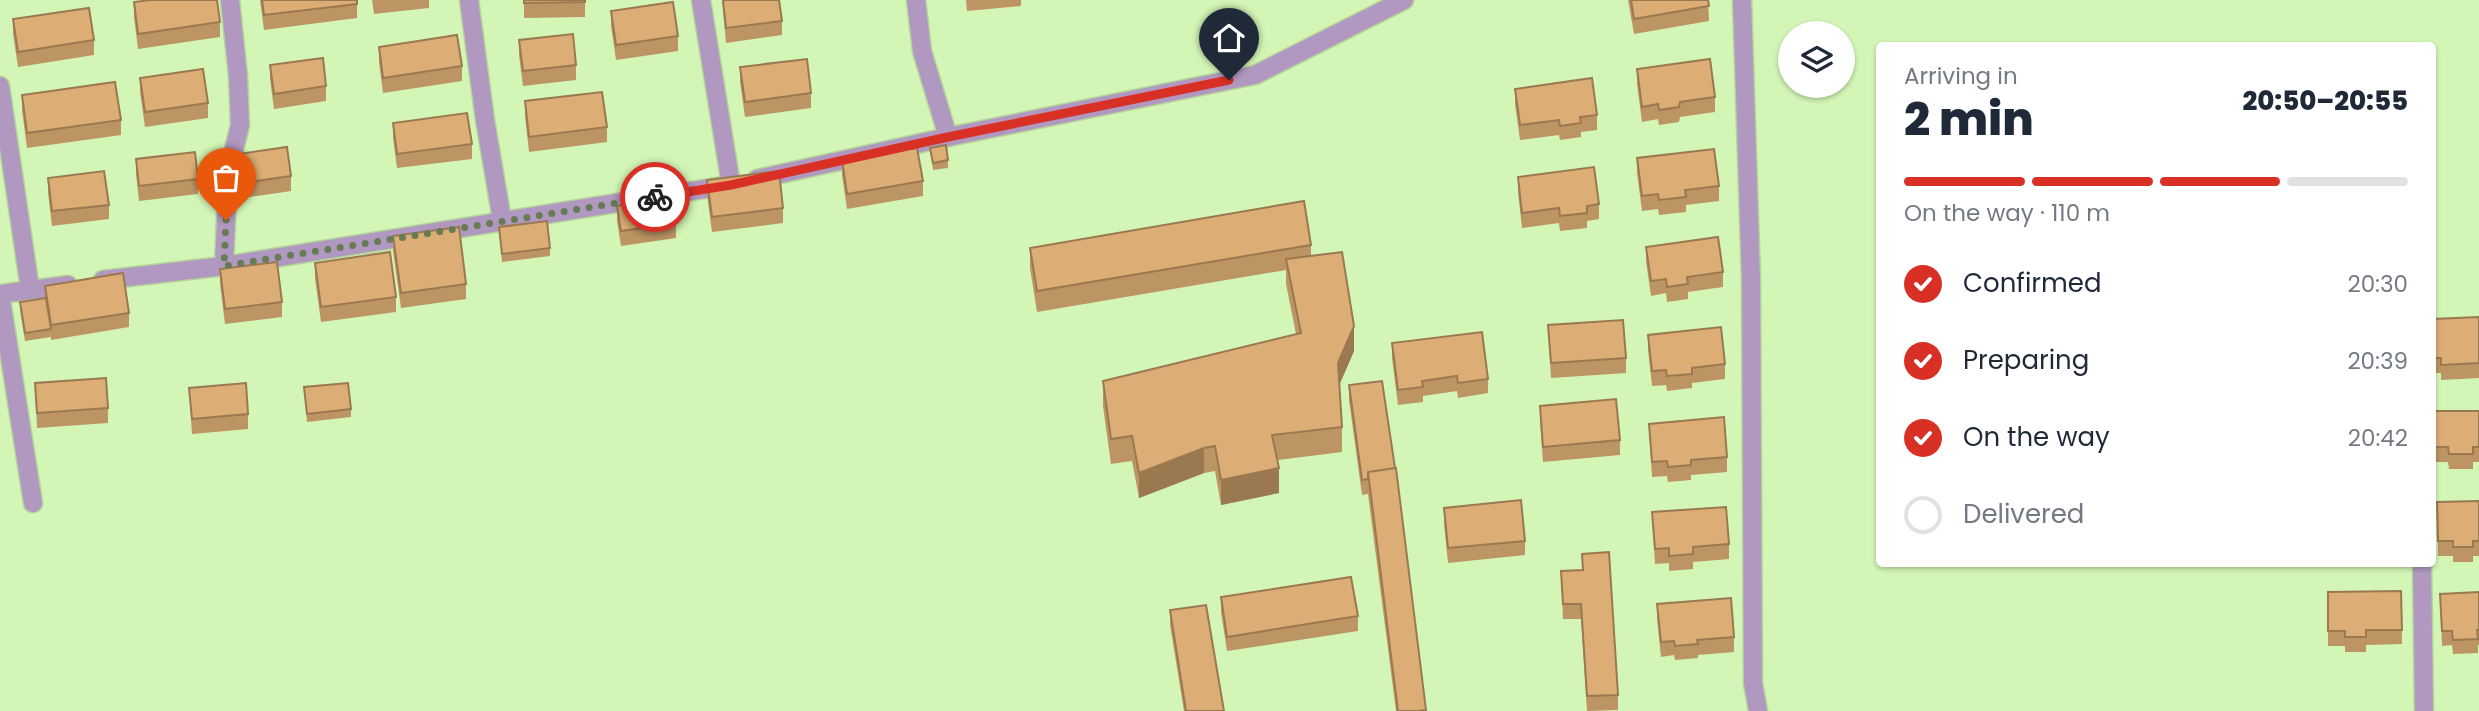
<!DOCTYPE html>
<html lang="en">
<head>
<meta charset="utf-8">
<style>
  :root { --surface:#fff; --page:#f2f2f3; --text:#1f2937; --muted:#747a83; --line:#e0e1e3; --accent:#d93025 }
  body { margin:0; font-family:Poppins,sans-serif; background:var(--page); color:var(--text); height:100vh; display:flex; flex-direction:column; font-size:26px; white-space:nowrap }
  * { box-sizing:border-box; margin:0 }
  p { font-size:23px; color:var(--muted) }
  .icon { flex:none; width:38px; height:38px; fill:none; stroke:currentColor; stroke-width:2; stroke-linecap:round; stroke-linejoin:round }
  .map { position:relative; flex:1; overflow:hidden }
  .panel { position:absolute; left:1876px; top:42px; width:560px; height:525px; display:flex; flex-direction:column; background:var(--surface); border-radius:7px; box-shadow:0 2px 5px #0004 }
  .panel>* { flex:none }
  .tools { position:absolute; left:1778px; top:21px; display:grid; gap:14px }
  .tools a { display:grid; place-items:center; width:77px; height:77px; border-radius:50%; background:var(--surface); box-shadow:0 2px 5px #0004; font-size:35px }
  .pin { position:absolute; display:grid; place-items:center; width:60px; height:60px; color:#fff; margin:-72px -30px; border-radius:50% 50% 50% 0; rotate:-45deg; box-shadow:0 0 7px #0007 }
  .pin .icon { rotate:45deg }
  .courier { position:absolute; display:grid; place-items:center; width:70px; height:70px; margin:-35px; border:5px solid #d93025; border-radius:50%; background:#fff; color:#222; box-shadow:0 2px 9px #0007 }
  .headline em { font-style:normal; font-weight:800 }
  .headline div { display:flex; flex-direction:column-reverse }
  .headline { display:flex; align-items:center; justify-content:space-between; height:119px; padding:0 28px }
  h1 { font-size:46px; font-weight:800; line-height:52px }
  .bar { display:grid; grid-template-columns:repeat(4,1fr); gap:10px 7px; align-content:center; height:84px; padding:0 28px }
  .bar i { height:9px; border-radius:5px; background:var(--line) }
  .bar .selected { background:var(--accent) }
  .bar p { grid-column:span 4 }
  ol { padding:0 28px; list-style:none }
  li { display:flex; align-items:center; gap:21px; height:77px }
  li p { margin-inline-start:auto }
  li .icon { padding:7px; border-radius:50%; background:var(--accent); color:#fff; stroke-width:4 }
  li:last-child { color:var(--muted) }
  li i { width:38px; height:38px; border:4px solid var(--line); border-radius:50% }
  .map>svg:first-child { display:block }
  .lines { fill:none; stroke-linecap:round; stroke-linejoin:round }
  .street-casing { stroke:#b5d49b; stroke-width:21 }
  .street { stroke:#b098c0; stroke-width:18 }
  .wall { fill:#bd9564 }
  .shaded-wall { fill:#9a7951 }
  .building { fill:#dcad74; stroke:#9a7951; stroke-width:2 }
  .done { stroke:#677c55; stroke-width:7; stroke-dasharray:0 12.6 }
  .route { stroke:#d93025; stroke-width:9 }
</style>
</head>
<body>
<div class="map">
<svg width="2479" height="711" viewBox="0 0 2479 711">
  <rect width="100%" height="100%" fill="#d3f6b6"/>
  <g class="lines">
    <g class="street-casing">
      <path id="street" d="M 469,0 L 485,120 L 502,220
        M 701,0 L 731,185
        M 916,0 L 922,51 L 948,137
        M 1742,0 L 1751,280 L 1753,683 L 1758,711
        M 0,86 L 30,289
        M 757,179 L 948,137 L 1255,75 L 1404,0
        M 224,266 L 228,174 L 240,125 L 238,76 L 230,0
        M 103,280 L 224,266 L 729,185
        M 0,294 L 68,285
        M 0,294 L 33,503
        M 2422,564 L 2424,711"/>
    </g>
    <use href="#street" class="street"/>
  </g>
  <path class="wall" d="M 260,0 L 357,0 L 357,18 L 264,30 Z
    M 372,0 L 429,0 L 429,8 L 374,14 Z
    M 524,0 L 585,0 L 585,17 L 524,18 Z
    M 722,0 L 779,0 L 782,21 L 782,35 L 726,43 Z
    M 966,0 L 1021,0 L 1021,6 L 967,11 Z
    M 1628,0 L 1708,0 L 1709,21 L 1634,34 Z
    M 134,2 L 220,22 L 220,37 L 138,49 L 134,17 Z
    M 611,11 L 678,36 L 678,51 L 616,60 L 611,26 Z
    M 13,19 L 94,40 L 94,55 L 18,67 L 13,34 Z
    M 519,40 L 576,65 L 576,80 L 523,86 L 519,55 Z
    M 379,47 L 462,66 L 462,81 L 383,93 L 379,62 Z
    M 270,65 L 326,86 L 326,101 L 274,109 L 270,79 Z
    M 740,67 L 811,93 L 811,108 L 745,117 L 740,82 Z
    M 1637,69 L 1715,97 L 1715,112 L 1680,117 L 1679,122 L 1659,125 L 1658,119 L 1642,122 L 1637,84 Z
    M 140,78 L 208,103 L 208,118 L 145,127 L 140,92 Z
    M 1515,89 L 1597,115 L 1597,130 L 1581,132 L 1581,137 L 1560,140 L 1559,135 L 1520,140 L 1515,104 Z
    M 22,95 L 121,120 L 121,135 L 27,148 L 22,110 Z
    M 525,101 L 607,127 L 607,142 L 529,152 L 525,116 Z
    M 393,123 L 472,144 L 472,159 L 397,168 L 393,138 Z
    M 930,148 L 948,160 L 948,168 L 933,170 Z
    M 232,155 L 291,176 L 291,191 L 236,199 L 232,170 Z
    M 1637,158 L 1719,186 L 1719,201 L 1686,205 L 1686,212 L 1659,215 L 1658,209 L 1642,211 L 1637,173 Z
    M 136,159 L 198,179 L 198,194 L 139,201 L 136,174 Z
    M 842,160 L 923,181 L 923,196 L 847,209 L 842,175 Z
    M 1518,177 L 1599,204 L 1599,219 L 1587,221 L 1587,228 L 1560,231 L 1559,223 L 1522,228 L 1518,192 Z
    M 48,178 L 109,205 L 109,219 L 52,226 L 48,193 Z
    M 707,180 L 783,208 L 783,223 L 712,232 L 707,195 Z
    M 617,206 L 676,223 L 676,238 L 621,246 L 617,221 Z
    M 499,227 L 550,248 L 550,256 L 502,262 Z
    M 393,236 L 466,284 L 466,299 L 401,308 L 393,251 Z
    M 1311,245 L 1311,256 L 1354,351 L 1339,385 L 1342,427 L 1342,452 L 1278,460 L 1279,493 L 1221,505 L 1215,471 L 1204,473 L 1139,498 L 1132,461 L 1111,464 L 1103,406 L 1103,381 L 1296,334 L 1286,284 L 1286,270 L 1037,312 L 1030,268 L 1030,248 Z
    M 1646,247 L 1723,272 L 1723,287 L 1688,292 L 1688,299 L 1667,302 L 1666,293 L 1651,296 L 1646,261 Z
    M 315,263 L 396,297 L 396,312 L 321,322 L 315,278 Z
    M 220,269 L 282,302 L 282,317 L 225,324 L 220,284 Z
    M 45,286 L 129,313 L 129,327 L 51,340 L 51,337 L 25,341 L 20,310 L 20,302 L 45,298 Z
    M 2479,317 L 2479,378 L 2441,380 L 2441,373 L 2435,373 L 2433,319 Z
    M 1548,325 L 1626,358 L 1626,373 L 1551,378 Z
    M 1648,335 L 1725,364 L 1725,379 L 1692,383 L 1692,388 L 1667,391 L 1666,385 L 1652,386 L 1648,350 Z
    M 1392,343 L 1488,379 L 1488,393 L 1458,398 L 1457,391 L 1423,396 L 1423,402 L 1398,405 L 1392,358 Z
    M 35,383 L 108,408 L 108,423 L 37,428 Z
    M 1349,385 L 1396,468 L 1426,711 L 1396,711 L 1368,494 L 1362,495 L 1349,400 Z
    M 304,387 L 351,409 L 351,417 L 307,422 Z
    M 189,388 L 248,414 L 248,429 L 192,434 Z
    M 1540,406 L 1620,440 L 1620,455 L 1543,462 L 1540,421 Z
    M 2435,411 L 2479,411 L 2479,462 L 2473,462 L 2473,469 L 2449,469 L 2448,462 L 2435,462 Z
    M 1649,424 L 1727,457 L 1727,472 L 1691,475 L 1691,480 L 1668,482 L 1667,476 L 1652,477 Z
    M 2479,501 L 2479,556 L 2473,556 L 2473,562 L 2453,562 L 2453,556 L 2438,556 L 2437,502 Z
    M 1444,508 L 1525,541 L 1525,555 L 1448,563 L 1444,523 Z
    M 1652,512 L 1729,544 L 1729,559 L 1693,562 L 1693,569 L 1669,571 L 1669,563 L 1655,564 Z
    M 1582,554 L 1618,695 L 1618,710 L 1587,711 L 1581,619 L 1563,619 L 1561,571 L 1582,570 Z
    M 2401,591 L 2402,644 L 2366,645 L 2366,652 L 2345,652 L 2345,646 L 2328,646 L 2328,592 Z
    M 2479,592 L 2479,645 L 2478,645 L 2478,653 L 2453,654 L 2452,645 L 2442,646 L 2440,594 Z
    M 1221,597 L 1358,616 L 1358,631 L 1227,651 L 1221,612 Z
    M 1657,604 L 1734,637 L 1734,652 L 1698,655 L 1698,658 L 1675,660 L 1674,655 L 1661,657 L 1657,619 Z
    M 1170,610 L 1224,711 L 1184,711 L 1170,625 Z"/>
  <path class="shaded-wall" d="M 1354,326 L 1354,351 L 1338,388 L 1338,363 Z
    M 1204,448 L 1204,473 L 1139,498 L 1139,473 Z
    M 1279,468 L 1279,493 L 1221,505 L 1221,480 Z"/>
  <path class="building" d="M 150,0 L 217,0 L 220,22 L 138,34 L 134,2 Z
    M 262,0 L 357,0 L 357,4 L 264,15 Z
    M 524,0 L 585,0 L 585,2 L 524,3 Z
    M 723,0 L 779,0 L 782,21 L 726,28 Z
    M 1631,0 L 1708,0 L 1709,6 L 1634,19 Z
    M 673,2 L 678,36 L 616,45 L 611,11 Z
    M 89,8 L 94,40 L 18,52 L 13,19 Z
    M 573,34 L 576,65 L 523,71 L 519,40 Z
    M 457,35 L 462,66 L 383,78 L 379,47 Z
    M 323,58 L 326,86 L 274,94 L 270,65 Z
    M 807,59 L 811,93 L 745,102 L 740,67 Z
    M 1710,59 L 1715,97 L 1680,102 L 1679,107 L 1659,110 L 1658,104 L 1642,107 L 1637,69 Z
    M 203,69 L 208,103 L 145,112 L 140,78 Z
    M 1592,78 L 1597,115 L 1580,117 L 1581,123 L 1560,126 L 1559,120 L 1520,125 L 1515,89 Z
    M 115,82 L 121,120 L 27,133 L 22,95 Z
    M 602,92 L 607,127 L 529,137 L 525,101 Z
    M 467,113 L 472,144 L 397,154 L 393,123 Z
    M 946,145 L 948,160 L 933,163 L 930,148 Z
    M 287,147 L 291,176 L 236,184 L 232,155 Z
    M 917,148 L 923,181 L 847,194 L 842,160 Z
    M 1714,149 L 1719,186 L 1685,190 L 1686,197 L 1659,200 L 1658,194 L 1642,196 L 1637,158 Z
    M 195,152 L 198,179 L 139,186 L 136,159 Z
    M 1594,167 L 1599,204 L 1587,206 L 1587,213 L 1560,216 L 1559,208 L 1522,213 L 1518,177 Z
    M 104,171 L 109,205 L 52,211 L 48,178 Z
    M 779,171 L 783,208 L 712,217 L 707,180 Z
    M 672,198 L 676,223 L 621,231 L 617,206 Z
    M 1304,201 L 1311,245 L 1037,291 L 1030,248 Z
    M 547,221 L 550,248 L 502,254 L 499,227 Z
    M 459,227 L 466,284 L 401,293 L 393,236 Z
    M 1718,237 L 1723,272 L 1687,277 L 1688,284 L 1667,287 L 1666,279 L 1651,281 L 1646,247 Z
    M 390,252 L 396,297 L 321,307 L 315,263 Z
    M 1342,252 L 1354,326 L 1338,363 L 1342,427 L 1272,435 L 1279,468 L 1221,480 L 1215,446 L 1204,448 L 1139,473 L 1132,436 L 1111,439 L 1103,381 L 1301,333 L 1286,259 Z
    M 277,262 L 282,302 L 225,309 L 220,269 Z
    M 123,273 L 129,313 L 51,325 L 45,286 Z
    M 46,298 L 51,329 L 25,333 L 20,302 Z
    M 2479,317 L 2479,363 L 2441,365 L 2441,358 L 2435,358 L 2433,319 Z
    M 1623,320 L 1626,358 L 1551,363 L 1548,325 Z
    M 1721,327 L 1725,364 L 1692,368 L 1692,374 L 1667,376 L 1666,370 L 1652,371 L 1648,335 Z
    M 1482,332 L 1488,379 L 1458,383 L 1457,376 L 1422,381 L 1423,387 L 1398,390 L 1392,343 Z
    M 106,378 L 108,408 L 37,413 L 35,383 Z
    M 1382,381 L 1395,468 L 1368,472 L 1368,479 L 1362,480 L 1349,385 Z
    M 246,383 L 248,414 L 192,419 L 189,388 Z
    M 348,383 L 351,409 L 307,414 L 304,387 Z
    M 1616,399 L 1620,440 L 1543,447 L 1540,406 Z
    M 2435,411 L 2479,411 L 2479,447 L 2473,447 L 2473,454 L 2449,454 L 2448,447 L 2435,447 Z
    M 1724,417 L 1727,457 L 1691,460 L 1691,465 L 1668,467 L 1667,461 L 1652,462 L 1649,424 Z
    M 1396,468 L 1426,710 L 1417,711 L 1398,711 L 1368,472 Z
    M 1521,500 L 1525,541 L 1448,548 L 1444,508 Z
    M 2479,501 L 2479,541 L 2473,541 L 2473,547 L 2453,547 L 2453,541 L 2438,541 L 2437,502 Z
    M 1726,507 L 1729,544 L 1693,547 L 1693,554 L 1669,556 L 1669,548 L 1655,549 L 1652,512 Z
    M 1609,552 L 1618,695 L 1587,696 L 1581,604 L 1563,604 L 1561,571 L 1583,570 L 1582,554 Z
    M 1351,577 L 1358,616 L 1227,637 L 1221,597 Z
    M 2401,591 L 2402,630 L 2366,630 L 2366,637 L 2345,637 L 2345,631 L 2328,631 L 2328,592 Z
    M 2479,592 L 2479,630 L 2477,630 L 2478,639 L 2453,640 L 2452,631 L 2442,631 L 2440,594 Z
    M 1731,598 L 1734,637 L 1697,640 L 1698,644 L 1675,646 L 1674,641 L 1661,642 L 1657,604 Z
    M 1206,605 L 1224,711 L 1186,711 L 1170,610 Z"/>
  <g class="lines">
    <path class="done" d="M 226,220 L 224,266 L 655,197"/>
    <path class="route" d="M 655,197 L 731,185 L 948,137 L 1229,80"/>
  </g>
</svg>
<div class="tools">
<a><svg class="icon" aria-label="layers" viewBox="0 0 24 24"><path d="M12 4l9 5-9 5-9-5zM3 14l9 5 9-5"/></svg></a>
</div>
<div class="pin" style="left:226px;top:220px;background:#ea580c"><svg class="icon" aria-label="bag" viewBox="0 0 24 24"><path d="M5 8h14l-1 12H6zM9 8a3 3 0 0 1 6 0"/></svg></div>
<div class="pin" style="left:1229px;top:80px;background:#1f2937"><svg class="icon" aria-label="home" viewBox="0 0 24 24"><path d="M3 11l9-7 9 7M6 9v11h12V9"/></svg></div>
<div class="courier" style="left:655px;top:197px"><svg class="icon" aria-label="bike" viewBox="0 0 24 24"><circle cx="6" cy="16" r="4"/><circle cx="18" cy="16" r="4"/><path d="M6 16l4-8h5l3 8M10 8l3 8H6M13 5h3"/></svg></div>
<section class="panel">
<div class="headline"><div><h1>2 min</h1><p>Arriving in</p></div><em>20:50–20:55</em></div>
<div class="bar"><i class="selected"></i><i class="selected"></i><i class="selected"></i><i></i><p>On the way · 110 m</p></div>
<ol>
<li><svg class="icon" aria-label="check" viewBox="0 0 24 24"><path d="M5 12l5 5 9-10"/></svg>Confirmed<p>20:30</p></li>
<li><svg class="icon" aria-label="check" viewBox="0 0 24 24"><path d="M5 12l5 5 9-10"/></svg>Preparing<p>20:39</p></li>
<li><svg class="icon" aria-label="check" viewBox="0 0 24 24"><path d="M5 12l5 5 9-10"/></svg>On the way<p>20:42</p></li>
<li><i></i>Delivered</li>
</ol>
</section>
</div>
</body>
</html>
